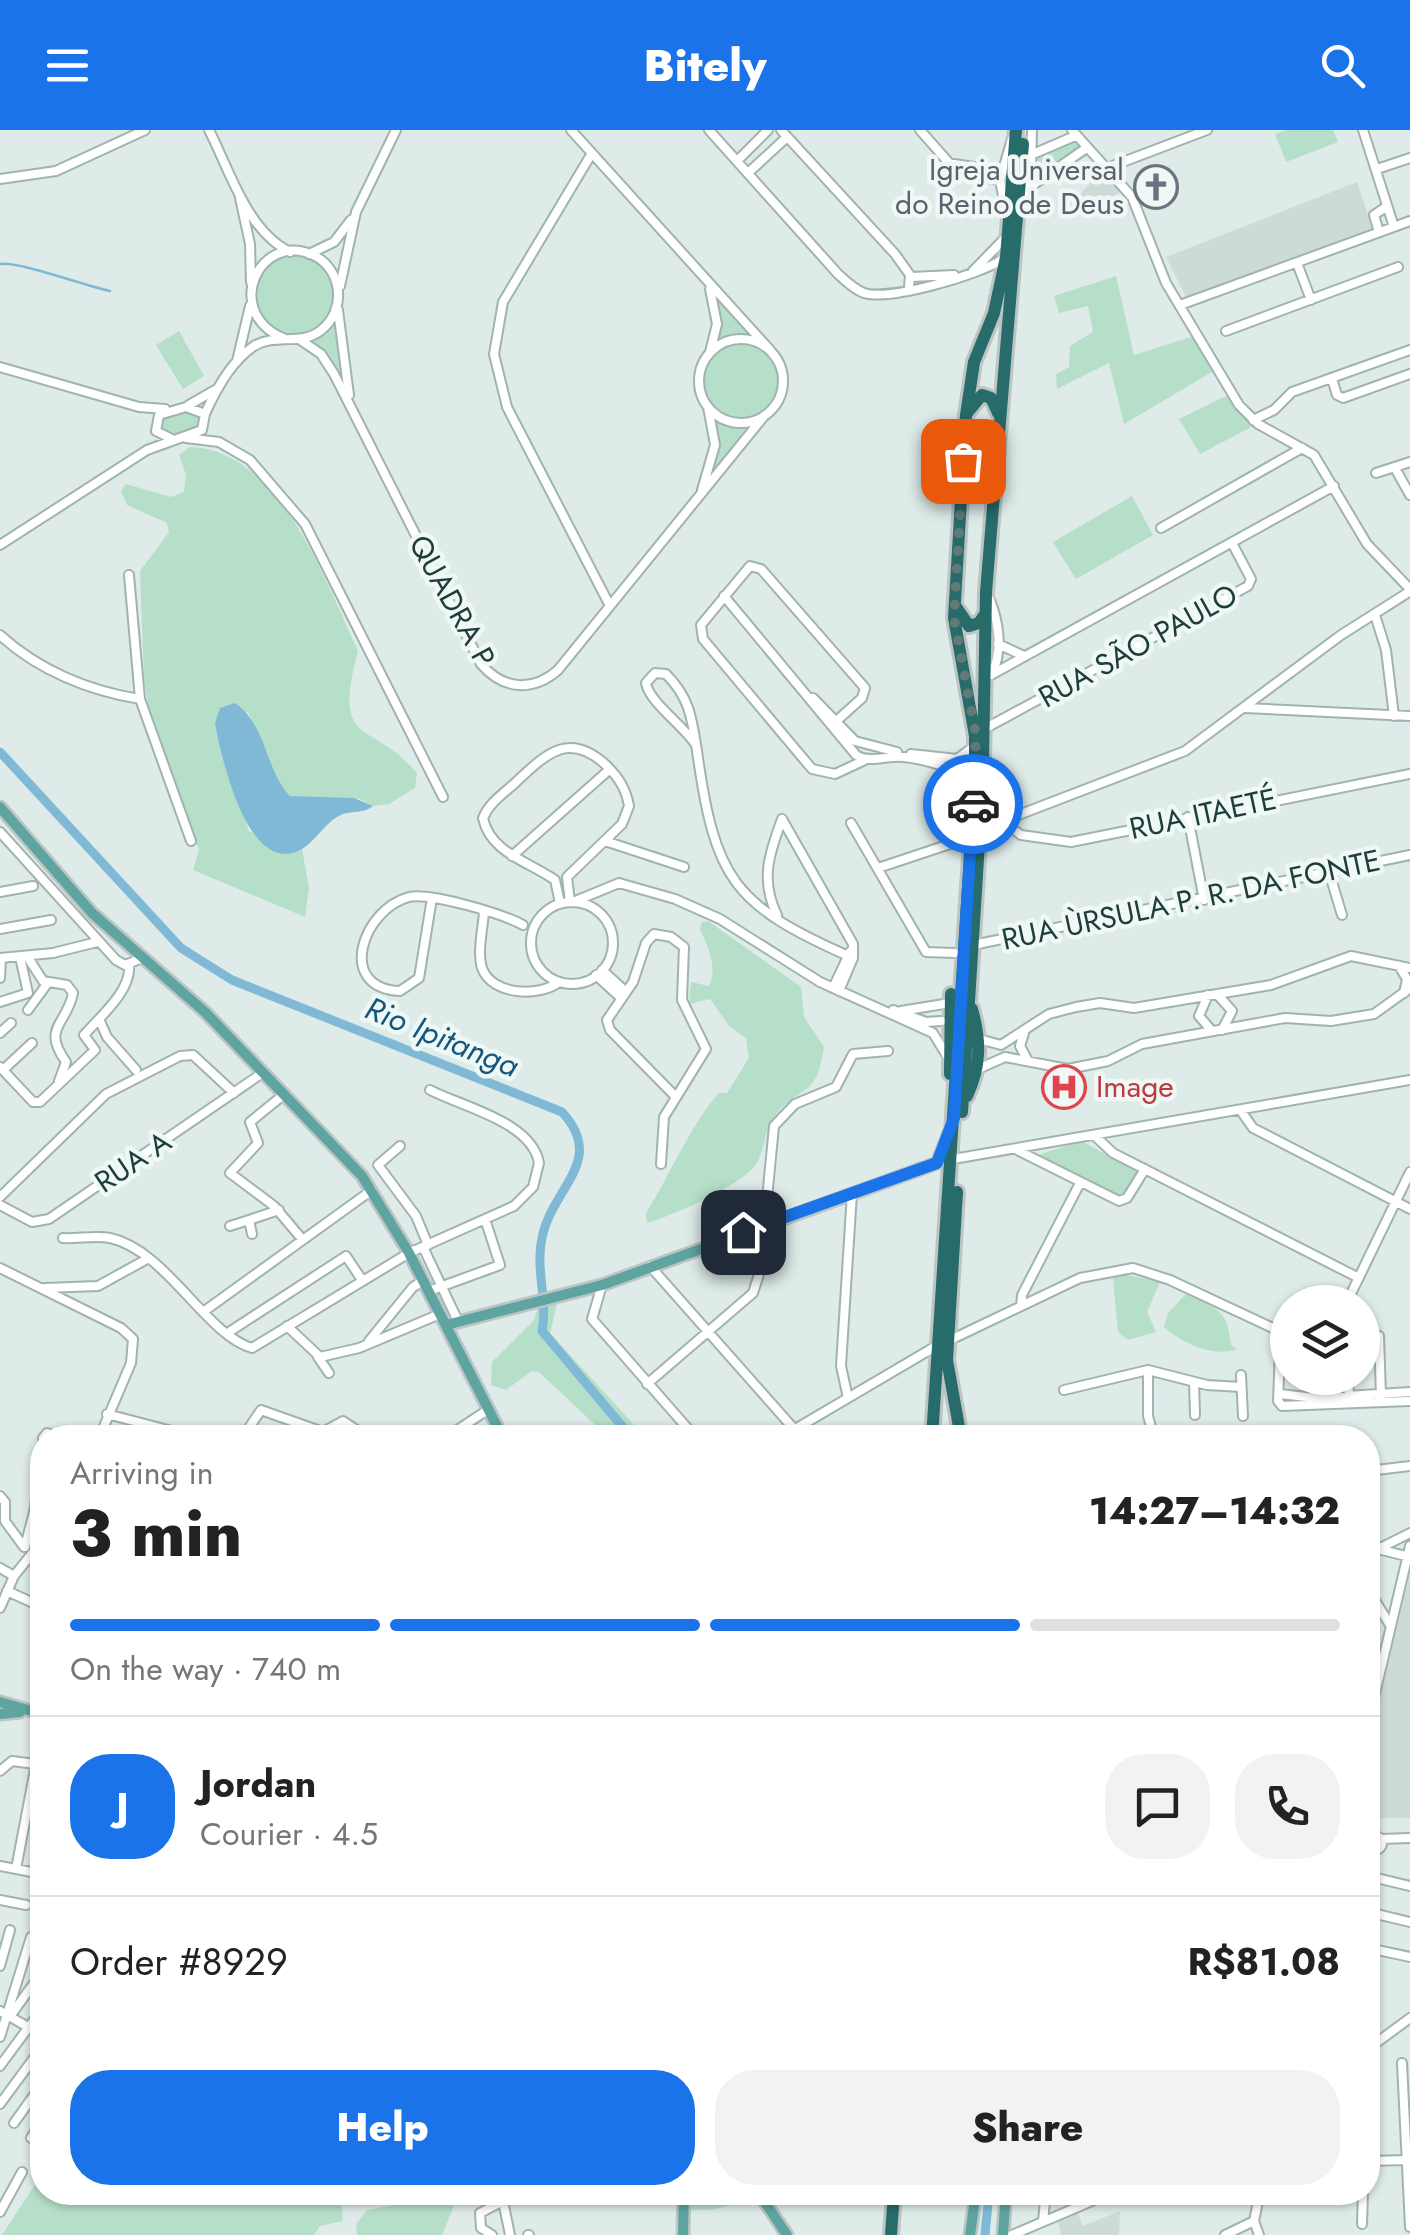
<!DOCTYPE html>
<html lang="en">
<head>
<meta charset="utf-8">
<style>
  :root { --surface:#fff; --page:#f2f2f2; --text:#222; --muted:#767676; --line:#e0e0e0; --accent:#1a73e8 }
  body { margin:0; font-family:Jost,sans-serif; background:var(--page); color:var(--text); height:100vh; display:flex; flex-direction:column; font-size:38px; white-space:nowrap }
  * { box-sizing:border-box; margin:0 }
  p { font-size:32px; color:var(--muted) }
  .icon { flex:none; width:55px; height:55px; fill:none; stroke:currentColor; stroke-width:2; stroke-linecap:round; stroke-linejoin:round }
  .map { position:relative; flex:1; overflow:hidden }
  .panel { position:absolute; left:30px; top:1295px; width:1350px; height:780px; display:flex; flex-direction:column; background:var(--surface); border-radius:40px; box-shadow:0 2px 8px #0004 }
  .panel>* { flex:none }
  .tools { position:absolute; left:1270px; top:1155px; display:grid; gap:20px }
  .tools a { display:grid; place-items:center; width:110px; height:110px; border-radius:50%; background:var(--surface); box-shadow:0 2px 8px #0004; font-size:50px }
  .pin { position:absolute; display:grid; place-items:center; width:85px; height:85px; color:#fff; margin:-42px; border-radius:20px; box-shadow:0 5px 15px #0006 }
  .courier { position:absolute; display:grid; place-items:center; width:100px; height:100px; margin:-50px; border:8px solid #1a73e8; border-radius:50%; background:#fff; color:#222; box-shadow:0 2px 12px #0007 }
  .summary em { font-style:normal; font-weight:800 }
  .summary div { display:flex; flex-direction:column-reverse }
  .summary { display:flex; align-items:center; justify-content:space-between; height:170px; padding:0 40px }
  h1 { font-size:65px; font-weight:800; line-height:75px }
  .bar { display:grid; grid-template-columns:repeat(4,1fr); gap:15px 10px; align-content:center; height:120px; padding:0 40px }
  .bar i { height:12px; border-radius:8px; background:var(--line) }
  .bar .on { background:var(--accent) }
  .bar p { grid-column:span 4 }
  .line { display:flex; align-items:center; gap:25px; padding:0 40px; border-top:2px solid var(--line) }
  .line div { flex:1 }
  .round { display:grid; place-items:center; flex:none; width:105px; height:105px; border-radius:40px; background:var(--page) }
  .button { display:flex; gap:20px; margin-top:auto; padding:20px 40px }
  .button a { flex:1; height:115px; border-radius:40px; background:var(--accent); color:#fff; font-size:40px; font-weight:800; line-height:115px; text-align:center }
  .button a+a { background:var(--page); color:var(--text) }
  header { display:flex; justify-content:space-between; align-items:center; height:130px; padding:0 40px; background:var(--accent); color:#fff; font-size:45px; font-weight:800 }
  .map>svg:first-child { display:block }
  .built { fill:#ccdbd7 }
  .green { fill:#b5dfc8 }
  .water { fill:#80b9d6 }
  .lines { fill:none; stroke-linecap:round; stroke-linejoin:round }
  .stream { stroke:#80b9d6; stroke-width:2.5 }
  .river { stroke:#80b9d6; stroke-width:9 }
  .minor-casing { stroke:#a1b3b0; stroke-width:12 }
  .major-casing { stroke:#bcc5c4; stroke-width:15 }
  .highway-casing { stroke:#bcc5c4; stroke-width:18 }
  .minor { stroke:#fff; stroke-width:8 }
  .major { stroke:#5ea5a1; stroke-width:10 }
  .highway { stroke:#276b6a; stroke-width:12 }
  .done { stroke:#617a77; stroke-width:10; stroke-dasharray:0 18 }
  .route { stroke:#1a73e8; stroke-width:12 }
  .labels { text-anchor:middle; stroke-width:9; stroke-linejoin:round; paint-order:stroke }
  .worship-label { font-size:30px; fill:#5b616d; stroke:#eff8f5; text-anchor:end }
  .street-label { font-size:30px; fill:#1e3d3a; stroke:#eff8f5 }
  .health-label { font-size:30px; fill:#be3a42; stroke:#eff8f5; text-anchor:start }
  .water-label { font-size:32px; font-style:italic; fill:#13577e; stroke:#eff8f5 }
</style>
</head>
<body>
<header><svg class="icon" aria-label="menu" viewBox="0 0 24 24"><path d="M4 6h16M4 12h16M4 18h16"/></svg>Bitely<svg class="icon" aria-label="search" viewBox="0 0 24 24"><circle cx="10" cy="10" r="6"/><path d="M15 15l6 6"/></svg></header>
<div class="map">
<svg width="1410" height="2105" viewBox="0 0 1410 2105">
  <rect width="100%" height="100%" fill="#deebe8"/>
  <path class="built" d="M 1106,44 L 1121,61 L 1084,88 L 1071,75 L 1092,51 Z
    M 1357,52 L 1373,100 L 1187,169 L 1166,127 Z
    M 1410,1444 L 1410,1688 L 1368,1688 L 1368,1616 Z
    M 1120,2081 L 1119,2105 L 1061,2105 L 1058,2091 L 1077,2082 L 1083,2096 Z"/>
  <path class="green" d="M 1287,0 L 1333,0 L 1338,12 L 1286,32 L 1275,4 Z
    M 1075,9 L 1082,20 L 1031,49 L 1036,26 Z
    M254 166a40 40 0 1 1 80 0a40 40 0 1 1-80 0Z
    M 1116,146 L 1134,225 L 1194,206 L 1212,242 L 1124,294 L 1109,233 L 1057,259 L 1056,244 L 1069,237 L 1070,216 L 1093,202 L 1088,176 L 1059,183 L 1054,166 Z
    M 716,165 L 755,208 L 736,206 L 716,214 L 720,191 Z
    M 335,190 L 346,260 L 307,210 L 323,202 Z
    M 179,201 L 204,246 L 183,259 L 156,215 Z
    M703 250a38 38 0 1 1 76 0a38 38 0 1 1-76 0Z
    M 1226,266 L 1255,295 L 1200,324 L 1179,289 Z
    M 186,279 L 201,284 L 201,297 L 185,305 L 160,301 L 160,288 Z
    M 713,285 L 732,294 L 757,292 L 711,348 L 717,319 Z
    M 190,317 C 279,319 326,452 358,521 C 331,620 372,589 417,643 L 415,658 L 389,674 L 373,676 L 360,669 L 290,666 L 280,655 L 248,582 L 215,593 L 249,701 L 288,722 L 302,719 L 309,758 L 305,787 L 193,740 L 199,720 L 149,580 L 144,549 L 140,441 L 169,402 L 167,393 L 127,375 L 121,361 L 126,354 L 171,367 L 184,362 L 186,345 L 179,325 Z
    M 1132,366 L 1153,405 L 1076,449 L 1053,412 Z
    M 708,791 L 801,857 L 804,887 L 824,917 C 816,968 805,952 777,983 C 764,997 766,1018 756,1034 C 741,1056 674,1085 647,1093 L 646,1083 C 669,1047 692,992 719,963 L 727,963 L 749,928 L 746,908 L 730,897 L 710,869 L 689,874 L 691,852 L 709,856 C 718,837 708,817 700,799 L 702,792 Z
    M 1081,1011 L 1139,1042 L 1123,1070 L 1035,1026 Z
    M 1118,1143 L 1160,1152 L 1147,1182 L 1156,1202 L 1128,1210 L 1118,1202 L 1113,1148 Z
    M 1186,1164 C 1219,1180 1227,1179 1231,1215 L 1237,1219 C 1215,1228 1181,1213 1164,1197 L 1168,1183 Z
    M 557,1174 L 550,1203 L 645,1307 L 608,1307 L 539,1242 L 532,1241 L 506,1260 L 491,1255 L 492,1232 L 534,1190 L 538,1177 Z
    M 42,2044 L 42,2062 L 341,2063 L 343,2091 L 320,2096 L 314,2105 L 2,2105 Z
    M 402,2063 L 451,2063 L 453,2078 L 442,2105 L 357,2105 L 356,2094 L 367,2080 L 401,2074 L 407,2068 Z
    M 686,2063 L 752,2063 L 757,2068 L 712,2080 L 686,2080 Z"/>
  <path class="water" d="M 235,573 C 267,595 265,640 290,666 L 354,668 L 373,676 C 362,685 350,679 337,687 C 324,695 315,711 302,719 C 248,750 221,626 215,593 L 220,578 Z"/>
  <g class="lines">
    <path class="stream" d="M 0,134 C 19,131 85,156 110,161"/>
    <path class="river" d="M 0,622 L 181,818 L 232,850 L 562,982 C 607,1031 552,1057 542,1108 C 535,1138 548,1170 542,1201 L 632,1308
      M 985,2105 L 989,2062"/>
    <g class="minor-casing">
      <path id="minor" d="M 209,0 C 230,41 247,101 290,122
        M 571,0 L 770,220
        M 709,0 L 838,144 C 846,151 853,159 864,163 C 890,171 979,145 1003,129
        M 781,0 L 895,124 L 910,145 L 909,157
        M 920,0 L 958,43 L 1000,50
        M 1072,0 L 1132,67 L 1166,153 L 1239,275 L 1258,294 L 1314,325 L 1367,414 L 1408,457
        M 1363,0 L 1394,97
        M 592,23 L 503,172 L 494,224 L 507,277 L 610,476
        M 1033,24 L 1075,6
        M 737,31 L 768,0
        M 954,34 L 1001,41
        M 1107,38 L 1207,0
        M 1377,39 L 1410,28
        M 748,43 L 787,7
        M 0,49 L 56,41 L 145,0
        M 1027,59 L 1085,19
        M 240,68 L 250,114 L 251,152
        M 1022,73 L 1031,37 L 1032,0
        M 1007,87 L 1000,50 L 1012,9
        M 1379,102 L 1374,85 L 1386,77
        M 309,124 L 334,112 L 351,90
        M 1297,133 L 1311,170
        M 973,141 L 1008,105
        M 911,147 L 954,145
        M 340,156 L 356,82 L 396,0
        M 1180,175 L 1410,91
        M 338,180 L 349,265
        M 1226,201 L 1398,137
        M 299,209 L 321,224 L 334,244 L 481,534 C 503,560 533,562 558,540 L 765,285
        M699 251a42 42 0 1 1 84 0a42 42 0 1 1-84 0Z
        M 710,222 L 717,194 L 710,159
        M 237,231 L 250,176
        M 0,237 L 139,277 L 165,279
        M 1332,249 L 1337,265 L 1343,268 L 1410,244
        M 189,275 L 215,260
        M 205,284 C 216,259 231,231 254,216 C 275,203 300,216 320,201 C 347,181 343,139 313,125 C 259,101 222,182 283,208
        M 1253,290 L 1274,280 L 1292,262 L 1410,220
        M 186,308 L 219,312 L 250,330 L 305,394 L 443,667
        M 1395,338 L 1410,365
        M 1376,343 L 1410,332
        M 702,360 L 715,315 L 708,277
        M 1161,398 L 1302,318
        M 0,415 L 147,320 L 202,300 L 205,284 L 186,277 L 159,285 L 156,301 L 172,309
        M 129,445 L 140,569 L 191,711
        M 724,466 L 856,625 C 870,634 888,625 904,627 C 923,629 959,639 975,650
        M 990,470 C 999,493 1003,521 992,543
        M 1375,485 L 1386,520 L 1394,586
        M 0,505 C 38,540 89,561 140,569
        M 998,514 L 1024,526
        M 991,545 L 1334,356
        M 813,568 L 855,611 L 897,622
        M 1245,578 L 1410,586
        M 832,595 L 862,568 L 865,558 L 761,439 L 750,436 L 701,495 L 703,509 L 812,639 L 835,644 L 865,630
        M 986,598 L 1248,456 L 1251,449 L 1232,413
        M 696,615 C 683,595 649,572 646,553 L 655,543 L 666,544 C 690,568 692,589 697,621 C 715,749 732,775 853,828
        M 911,624 L 957,629 L 972,618
        M 981,676 L 1021,705 L 1071,712 L 1410,644
        M 1188,687 L 1204,770
        M 782,689 L 853,814 L 853,828 L 839,861
        M 851,693 L 926,822 L 954,823
        M 0,702 L 116,830 L 125,835 L 140,829
        M 980,706 L 1000,692 L 1185,621 L 1341,505 L 1409,462
        M 605,711 L 684,737
        M 512,726 L 610,639
        M 878,738 L 971,707
        M 1329,742 L 1342,785
        M 0,762 L 33,756
        M 432,768 L 419,848 L 400,861 C 335,858 363,779 409,767 C 430,762 503,784 523,795
        M 573,772 L 619,753 L 675,769 L 720,789 L 820,852 L 933,903 L 947,926
        M531 813a41 41 0 1 1 82 0a41 41 0 1 1-82 0Z
        M 560,773 L 555,750 C 530,732 490,723 483,688 C 489,673 503,664 515,653 C 546,624 569,600 607,636 C 619,648 626,659 629,676 L 622,694 L 567,747 L 570,772
        M 484,782 C 483,798 477,822 482,838 C 492,866 540,867 559,852
        M 777,785 C 760,750 769,724 782,689
        M 0,799 L 51,790
        M 973,815 L 1410,725
        M 27,826 L 43,851 L 67,855 L 73,863 C 67,895 41,897 66,932 L 59,951
        M 0,828 L 53,823 L 97,812
        M 1399,836 L 1407,849 L 1404,863
        M 602,840 L 625,861
        M 596,845 L 620,867
        M 0,848 L 1,828
        M 833,858 L 850,822
        M 1217,864 L 1232,881 L 1222,900
        M 1208,865 L 1199,886 L 1212,901
        M 0,872 L 28,863 L 20,827
        M 28,880 L 47,854
        M 893,880 L 926,892 L 941,891
        M 901,881 L 950,873
        M 99,889 L 107,907 L 136,940
        M 0,903 L 11,893
        M 1024,903 L 1020,916 L 1028,931
        M 979,909 L 1001,915 L 1049,884 L 1076,877 L 1100,873 L 1134,878 L 1271,855 L 1351,826 L 1410,838
        M 0,937 L 33,972 L 40,972 L 95,920 L 84,905 C 100,887 132,860 129,835
        M 978,939 L 1005,927 L 1068,939 L 1108,931 L 1142,914 L 1285,888 L 1331,891 L 1374,884 L 1410,858
        M 3,940 L 32,913
        M 282,966 L 250,992 L 258,1013 L 230,1043 L 274,1076 L 302,1109
        M 1241,981 L 1253,998 L 1410,1079
        M 1096,1007 L 1113,1023 L 1359,1148
        M 400,1016 L 378,1035 L 416,1086 L 428,1115
        M 1019,1021 L 1119,1071 L 1127,1068 L 1145,1039
        M 959,1028 L 1410,950
        M 661,1034 L 664,987 L 706,919 L 682,870 L 684,817 L 671,807 L 654,804 L 646,813 L 633,852 L 607,890 L 610,900 L 675,966
        M 0,1067 L 106,964 L 180,926 L 193,925 L 234,963
        M 0,1075 L 32,1092 L 49,1089 L 261,944
        M 230,1096 L 249,1090
        M 252,1104 L 249,1090 L 279,1080
        M 63,1108 C 78,1109 95,1105 110,1108 C 166,1120 205,1204 252,1218 L 409,1123 L 514,1076 L 533,1057 L 539,1033 C 532,992 463,977 430,960
        M 423,1117 L 457,1189
        M 650,1136 L 794,1299
        M 0,1138 L 121,1198 L 133,1209 L 131,1233 L 99,1308
        M 602,1155 L 592,1189 L 696,1308
        M 45,1158 L 98,1156 L 147,1129
        M 429,1161 L 500,1135 L 485,1089
        M 1347,1172 L 1410,1042
        M 1021,1176 L 1022,1165 L 1080,1053
        M 203,1182 L 372,1060
        M 287,1196 L 320,1227 L 359,1218 L 440,1184
        M 229,1202 L 346,1126 L 362,1150
        M 1379,1206 L 1381,1266
        M 369,1211 L 413,1157 L 423,1151
        M 948,1211 L 1080,1148 L 1133,1138 L 1170,1150 L 1288,1205
        M 1280,1220 L 1278,1271 L 1282,1276 L 1410,1271
        M 318,1227 L 329,1243
        M 1148,1240 L 1148,1286 L 1154,1308
        M 1241,1245 L 1243,1286
        M 1314,1248 L 1315,1268
        M 1348,1248 L 1349,1267
        M 1194,1252 L 1195,1285
        M 647,1254 L 753,1163 L 760,1141 L 774,996 L 795,974 L 836,957 L 853,924 L 888,921
        M 1064,1260 L 1148,1240 L 1207,1255 L 1241,1257
        M 1280,1264 L 1315,1268 L 1410,1262
        M 848,1268 L 841,1236 L 852,1063
        M 107,1284 L 191,1306
        M 602,1307 L 603,1308
        M 43,1308 L 47,1303 L 59,1308
        M 242,1308 L 261,1280 L 323,1302 L 343,1291 L 369,1308
        M 445,1308 L 489,1279
        M 780,1308 L 938,1215
        M 1368,1341 L 1410,1336
        M 0,1366 L 5,1372 L 5,1391 L 24,1417
        M 25,1417 L 35,1378 L 42,1315
        M 1382,1420 L 1410,1427
        M 1368,1424 L 1410,1403
        M 0,1438 L 14,1446
        M 1368,1459 L 1390,1495
        M 7,1461 L 42,1477
        M 0,1478 L 14,1446 L 42,1411
        M 1368,1593 L 1410,1416
        M 0,1641 L 12,1631 L 42,1635
        M1368 1713a7 7 0 1 1 14 0a7 7 0 1 1-14 0Z
        M 1381,1709 L 1410,1708
        M 0,1736 L 42,1744
        M 16,1739 L 36,1634
        M 1368,1742 L 1372,1720
        M 1368,1746 L 1410,1756
        M 0,1770 L 26,1775
        M 1368,1782 L 1410,1792
        M 1368,1818 L 1410,1827
        M 0,1836 L 10,1800
        M 0,1881 L 42,1905
        M 11,1885 L 42,1842
        M 0,1907 L 31,1807
        M 1368,1919 L 1410,1888
        M 1402,1933 L 1410,2097
        M 0,1936 L 42,1879
        M 0,1974 L 42,1917
        M 14,1993 L 42,1954
        M 31,2008 L 42,1990
        M 1368,2031 L 1408,2030
        M 0,2082 L 22,2042
        M 1043,2091 L 1046,2062
        M 1362,2094 L 1363,2062
        M 492,2105 L 481,2098 L 480,2083 L 503,2071 L 510,2105
        M 528,2105 L 529,2105
        M 1012,2105 L 1113,2062
        M 1225,2105 L 1254,2091
        M 1259,2105 L 1254,2091 L 1260,2062"/>
    </g>
    <g class="major-casing">
      <path id="major" d="M 0,677 L 92,783 L 206,883 L 362,1046 L 409,1123 L 503,1308
        M 446,1195 L 602,1155 L 937,1033 L 949,1003
        M 0,1572 L 42,1584
        M 0,1584 L 20,1582
        M 758,2062 L 787,2105
        M 683,2105 L 684,2062
        M 970,2105 L 976,2062
        M 1003,2105 L 1006,2062"/>
    </g>
    <g class="highway-casing">
      <path id="highway" d="M 967,283 L 982,265 L 991,268 L 998,283
        M 956,477 L 969,496 L 979,493 L 985,484
        M 983,632 L 986,462 L 1023,14
        M 950,944 L 951,864
        M 967,966 C 981,936 981,911 972,879
        M 962,982 L 980,697
        M 957,1062 L 947,1230 L 961,1308
        M 932,1308 L 975,650 L 975,606 L 954,488 L 966,285 L 974,232 L 994,183 L 1006,127 L 1016,0
        M 891,2105 L 894,2062"/>
    </g>
    <use href="#minor" class="minor"/>
    <use href="#major" class="major"/>
    <use href="#highway" class="highway"/>
  </g>
  <g class="lines">
    <path class="done" d="M 963,331 L 954,488 L 976,606 L 973,674"/>
    <path class="route" d="M 743,1102 L 937,1033 L 954,988 L 973,674"/>
  </g>
  <defs>
    <g id="church-ring" transform="scale(2.25)"><circle r="9.5" fill="#eff8f5" stroke="#6b7280" stroke-width="1.5"/><path d="M-1.2-6h2.4v3.5h3.3v2.4h-3.3V6h-2.4V-.1h-3.3v-2.4h3.3Z" fill="#6b7280"/></g>
    <g id="hospital-ring" transform="scale(2.25)"><circle r="9.5" fill="#eff8f5" stroke="#e0444e" stroke-width="1.5"/><path d="M-5-5h3v3.5h4V-5h3V5h-3V1.5h-4V5h-3Z" fill="#e0444e"/></g>
  </defs>
  <g fill-rule="evenodd">
    <use href="#church-ring" x="1156" y="57"/>
    <use href="#hospital-ring" x="1064" y="957"/>
  </g>
  <g class="labels">
    <g class="worship-label">
      <text x="1124" y="50">Igreja Universal<tspan x="1124" dy="34">do Reino de Deus</tspan></text>
    </g>
    <g class="street-label">
      <text transform="translate(452 471) rotate(61)" y="10">QUADRA P</text>
      <text transform="translate(1138 516) rotate(-29)" y="10">RUA SÃO PAULO</text>
      <text transform="translate(1203 684) rotate(-12)" y="10">RUA ITAETÉ</text>
      <text transform="translate(1191 770) rotate(-12)" y="10">RUA ÙRSULA P. R. DA FONTE</text>
      <text transform="translate(133 1032) rotate(-34)" y="10">RUA A</text>
    </g>
    <g class="health-label">
      <text x="1096" y="967">Image</text>
    </g>
    <g class="water-label">
      <text transform="translate(442 907) rotate(22)" y="11">Rio Ipitanga</text>
    </g>
  </g>
</svg>
<div class="tools">
<a><svg class="icon" aria-label="layers" viewBox="0 0 24 24"><path d="M12 4l9 5-9 5-9-5zM3 14l9 5 9-5"/></svg></a>
</div>
<div class="pin" style="left:963px;top:331px;background:#ea580c"><svg class="icon" aria-label="bag" viewBox="0 0 24 24"><path d="M5 8h14l-1 12H6zM9 8a3 3 0 0 1 6 0"/></svg></div>
<div class="pin" style="left:743px;top:1102px;background:#1f2937"><svg class="icon" aria-label="home" viewBox="0 0 24 24"><path d="M3 11l9-7 9 7M6 9v11h12V9"/></svg></div>
<div class="courier" style="left:973px;top:674px"><svg class="icon" aria-label="car" viewBox="0 0 24 24"><path d="M5 17H2v-5l4-1 3-4h7l3 4 3 1v5h-3M9 17h6M6 11h13"/><circle cx="7" cy="17" r="2"/><circle cx="17" cy="17" r="2"/></svg></div>
<section class="panel">
<div class="summary"><div><h1>3 min</h1><p>Arriving in</p></div><em>14:27–14:32</em></div>
<div class="bar"><i class="on"></i><i class="on"></i><i class="on"></i><i></i><p>On the way · 740 m</p></div>
<div class="line" style="height:180px"><b class="round" style="background:var(--accent);color:#fff">J</b><div><b>Jordan</b><p>Courier · 4.5</p></div><a class="round"><svg class="icon" aria-label="chat" viewBox="0 0 24 24"><path d="M4 5h16v11H9l-5 4z"/></svg></a><a class="round"><svg class="icon" aria-label="phone" viewBox="0 0 24 24"><path d="M5 4h4l2 5-3 2q2 4 5 5l2-3 5 2v4C11 20 4 13 5 4z"/></svg></a></div>
<div class="line" style="height:130px"><div>Order #8929</div><b>R$81.08</b></div>
<div class="button"><a>Help</a><a>Share</a></div>
</section>
</div>
</body>
</html>
